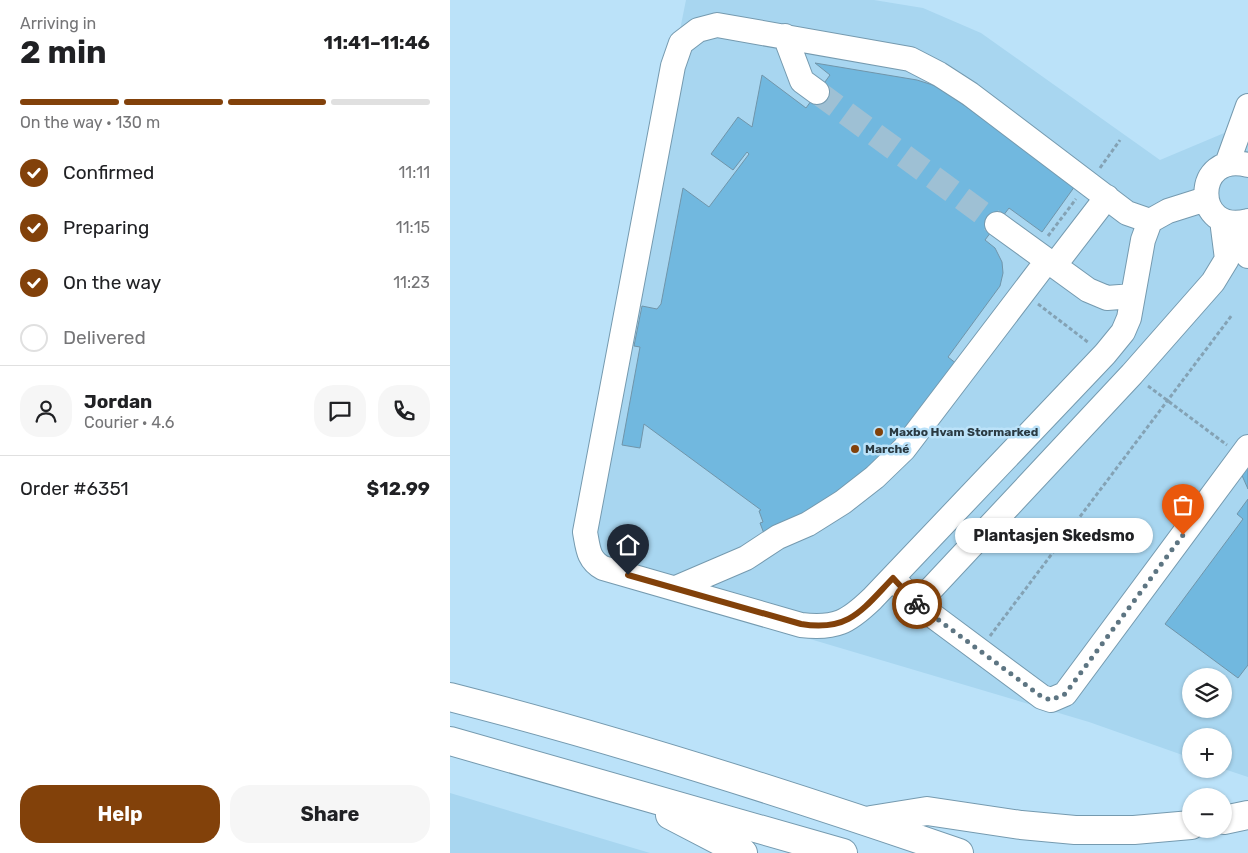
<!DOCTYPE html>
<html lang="en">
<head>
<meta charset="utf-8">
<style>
  :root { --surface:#fff; --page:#f6f6f6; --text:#202124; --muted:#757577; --line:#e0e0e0; --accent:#82410a }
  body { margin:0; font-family:Rubik,sans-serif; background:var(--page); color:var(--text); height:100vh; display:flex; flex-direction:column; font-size:19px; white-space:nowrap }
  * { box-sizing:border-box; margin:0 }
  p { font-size:16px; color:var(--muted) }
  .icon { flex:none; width:28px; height:28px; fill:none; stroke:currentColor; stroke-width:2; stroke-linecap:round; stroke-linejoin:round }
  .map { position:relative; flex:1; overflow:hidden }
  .sheet { display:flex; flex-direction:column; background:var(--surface); width:450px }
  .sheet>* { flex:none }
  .controls { position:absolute; left:732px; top:668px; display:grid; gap:10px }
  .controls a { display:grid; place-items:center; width:50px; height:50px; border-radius:50%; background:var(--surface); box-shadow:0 1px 4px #0004; font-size:25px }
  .pin { position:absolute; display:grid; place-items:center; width:42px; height:42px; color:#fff; margin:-51px -21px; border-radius:50% 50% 50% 0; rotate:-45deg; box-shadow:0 0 5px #0007 }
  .pin .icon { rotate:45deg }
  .courier { position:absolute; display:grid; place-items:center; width:50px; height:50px; margin:-25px; border:4px solid #82410a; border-radius:50%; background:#fff; color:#222; box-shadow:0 1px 6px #0007 }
  .bubble { position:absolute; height:35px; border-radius:18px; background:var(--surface); box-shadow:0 1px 4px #0004; font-size:16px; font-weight:700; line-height:35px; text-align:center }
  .headline em { font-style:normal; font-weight:700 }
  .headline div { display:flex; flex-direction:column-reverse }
  .headline { display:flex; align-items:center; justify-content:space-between; height:85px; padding:0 20px }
  h1 { font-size:32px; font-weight:700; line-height:38px }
  .bar { display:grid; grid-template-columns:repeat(4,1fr); gap:8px 5px; align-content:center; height:60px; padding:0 20px }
  .bar i { height:6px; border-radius:4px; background:var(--line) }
  .bar .active { background:var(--accent) }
  .bar p { grid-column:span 4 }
  .line { display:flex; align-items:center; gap:12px; padding:0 20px; border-top:1px solid var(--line) }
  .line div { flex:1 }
  .round { display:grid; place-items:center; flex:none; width:52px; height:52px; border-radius:20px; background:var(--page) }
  ol { padding:0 20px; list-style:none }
  li { display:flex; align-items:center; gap:15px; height:55px }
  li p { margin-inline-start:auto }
  li .icon { padding:5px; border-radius:50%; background:var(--accent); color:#fff; stroke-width:4 }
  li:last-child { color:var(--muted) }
  li i { width:28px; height:28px; border:2px solid var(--line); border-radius:50% }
  .action { display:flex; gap:10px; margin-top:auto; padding:10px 20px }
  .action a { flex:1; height:58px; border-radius:20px; background:var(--accent); color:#fff; font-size:20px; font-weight:700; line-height:58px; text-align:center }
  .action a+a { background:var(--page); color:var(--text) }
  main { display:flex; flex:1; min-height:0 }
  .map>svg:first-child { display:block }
  .built { fill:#a8d6f0; fill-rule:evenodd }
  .building { fill:#71b8df; stroke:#7095aa }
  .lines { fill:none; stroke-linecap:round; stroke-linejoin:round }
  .minor-tunnel { stroke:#9ec0d4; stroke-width:24; stroke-dasharray:24 12; stroke-linecap:butt }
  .minor-casing { stroke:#759aaf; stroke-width:26 }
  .highway-casing { stroke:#759aaf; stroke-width:30 }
  .path { stroke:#84a2b4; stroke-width:3; stroke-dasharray:4 2.5; stroke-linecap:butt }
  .minor { stroke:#fff; stroke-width:24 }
  .highway { stroke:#fff; stroke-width:28 }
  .done { stroke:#5d7582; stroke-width:5; stroke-dasharray:0 9 }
  .route { stroke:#82410a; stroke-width:6 }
  .poi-dot { fill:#82410a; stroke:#bbe2f9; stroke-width:2 }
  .labels { text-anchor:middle; stroke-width:5; stroke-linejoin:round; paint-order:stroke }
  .poi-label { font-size:12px; font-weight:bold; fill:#2a3a42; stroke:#bbe2f9; text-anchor:start }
</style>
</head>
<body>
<main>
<section class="sheet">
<div class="headline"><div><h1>2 min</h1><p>Arriving in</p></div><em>11:41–11:46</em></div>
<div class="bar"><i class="active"></i><i class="active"></i><i class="active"></i><i></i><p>On the way · 130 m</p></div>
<ol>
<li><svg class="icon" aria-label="check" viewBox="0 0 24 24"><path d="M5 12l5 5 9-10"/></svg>Confirmed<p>11:11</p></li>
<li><svg class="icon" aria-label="check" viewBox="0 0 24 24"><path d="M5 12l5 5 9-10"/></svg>Preparing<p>11:15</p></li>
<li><svg class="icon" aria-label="check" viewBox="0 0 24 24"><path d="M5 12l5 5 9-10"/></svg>On the way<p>11:23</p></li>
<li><i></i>Delivered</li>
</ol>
<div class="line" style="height:90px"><a class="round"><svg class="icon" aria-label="person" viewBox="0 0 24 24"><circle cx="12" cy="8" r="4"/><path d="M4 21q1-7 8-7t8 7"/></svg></a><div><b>Jordan</b><p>Courier · 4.6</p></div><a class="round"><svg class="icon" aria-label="chat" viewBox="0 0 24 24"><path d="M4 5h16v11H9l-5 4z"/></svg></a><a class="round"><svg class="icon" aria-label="phone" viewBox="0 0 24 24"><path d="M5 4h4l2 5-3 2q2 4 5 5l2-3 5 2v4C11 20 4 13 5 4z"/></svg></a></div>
<div class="line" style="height:65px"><div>Order #6351</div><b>$12.99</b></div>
<div class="action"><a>Help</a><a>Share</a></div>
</section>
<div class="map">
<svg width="798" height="853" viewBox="0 0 798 853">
  <rect width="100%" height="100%" fill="#bbe2f9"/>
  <path class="built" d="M 236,0 L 424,0 L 473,8 L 531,33 L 710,160 L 798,123 L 798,777 L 774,769 L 774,736 L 741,736 L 741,758 L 639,722 L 152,577 L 127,539 ZM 741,676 L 774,676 L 774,709 L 741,709 Z
    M 0,793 L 200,853 L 0,853 Z"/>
  <path class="building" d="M 365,63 L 467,80 L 489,87 L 625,186 L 592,232 L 559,208 L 535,240 L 545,248 L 552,262 L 553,273 L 550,286 L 498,357 L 512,368 L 400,495 L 316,539 L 310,523 L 313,522 L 309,511 L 311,510 L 194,424 L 190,448 L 172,445 L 190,347 L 184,346 L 192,306 L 207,309 L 211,304 L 233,188 L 259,207 L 299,154 L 297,152 L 283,170 L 261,154 L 288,117 L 302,127 L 312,75 L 356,108 L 380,75 Z
    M 798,461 L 798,489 L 790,471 Z
    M 798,499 L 798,665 L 788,678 L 715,624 L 793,519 L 787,514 Z"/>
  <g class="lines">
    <path class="minor-tunnel" d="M 367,92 L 547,224"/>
    <g class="minor-casing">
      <path id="minor" d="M 335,36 L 352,81 L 367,92
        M 777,164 L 798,106
        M 798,165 C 743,150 742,236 798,221
        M 700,221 L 677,213 L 520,94 L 489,74 L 460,59 L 267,25 L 248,30 L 231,43 L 223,66 L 135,532 C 138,548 138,560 153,568 L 351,625 C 386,629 398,622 422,599 L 655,354 L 673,332 L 679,318 L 693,240 L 700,221 L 718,211 L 756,199
        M 798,221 L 798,256
        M 547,224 L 638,290 L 657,298 L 683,296
        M 604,266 L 657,197
        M 443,578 L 467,604 L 592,697 L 601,700 L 615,694 L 798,447
        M 226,588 L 296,558 L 328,537 L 358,524 L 393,502 L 425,477 L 454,449 L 597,261
        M 467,604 L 682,374 L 763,282 L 777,259 L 772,220"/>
    </g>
    <g class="highway-casing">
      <path id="highway" d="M 0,697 C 172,741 341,795 509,853
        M 0,741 L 393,853
        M 220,815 L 293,853
        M 421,820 L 477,811 L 571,825 L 625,830 L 684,830 L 741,825
        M 774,820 L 798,815"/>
    </g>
    <path class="path" d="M 650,168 L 670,140
      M 598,236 L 626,199
      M 588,304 L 639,343
      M 698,386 L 777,445
      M 540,636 L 782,315"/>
    <use href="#minor" class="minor"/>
    <use href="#highway" class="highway"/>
  </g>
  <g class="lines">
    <path class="done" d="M 467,604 L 592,697 L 601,700 L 615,694 L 733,535"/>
    <path class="route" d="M 178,575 L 351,624 C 399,632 412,610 443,578 L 467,604"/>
  </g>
  <g class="poi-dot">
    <circle cx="429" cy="432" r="5"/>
    <circle cx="405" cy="449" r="5"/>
  </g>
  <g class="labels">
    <g class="poi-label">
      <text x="439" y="436">Maxbo Hvam Stormarked</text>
      <text x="415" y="453">Marché</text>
    </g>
  </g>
</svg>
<div class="controls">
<a><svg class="icon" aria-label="layers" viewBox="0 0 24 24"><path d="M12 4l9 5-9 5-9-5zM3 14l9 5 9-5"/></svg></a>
<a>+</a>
<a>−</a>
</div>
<div class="pin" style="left:733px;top:535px;background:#ea580c"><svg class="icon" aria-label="bag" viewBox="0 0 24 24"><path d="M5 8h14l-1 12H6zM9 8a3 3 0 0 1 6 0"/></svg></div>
<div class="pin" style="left:178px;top:575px;background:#1f2937"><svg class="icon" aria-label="home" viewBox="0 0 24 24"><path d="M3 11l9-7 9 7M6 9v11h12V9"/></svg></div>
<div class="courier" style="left:467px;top:604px"><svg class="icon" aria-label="bike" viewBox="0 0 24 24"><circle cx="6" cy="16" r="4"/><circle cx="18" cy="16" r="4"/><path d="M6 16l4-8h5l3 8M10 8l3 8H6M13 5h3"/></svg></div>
<div class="bubble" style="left:505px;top:518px;width:198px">Plantasjen Skedsmo</div>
</div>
</main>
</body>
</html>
